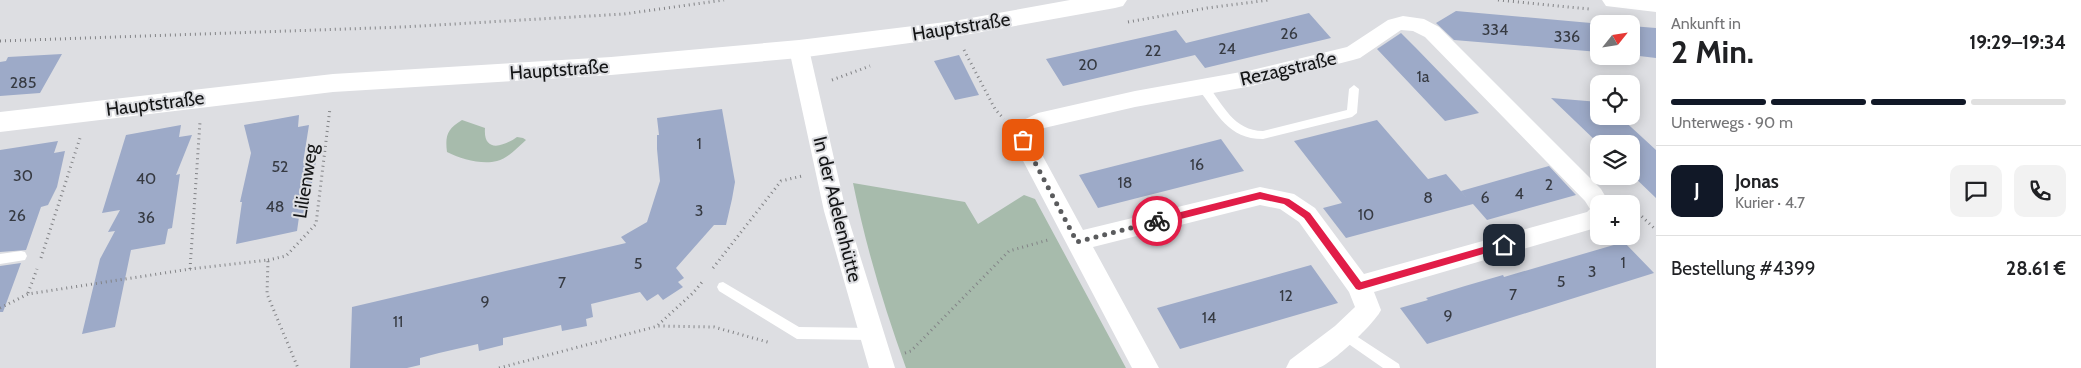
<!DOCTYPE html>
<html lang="de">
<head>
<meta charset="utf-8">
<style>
  :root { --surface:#fff; --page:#f2f2f2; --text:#202124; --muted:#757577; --line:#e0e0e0; --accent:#111827 }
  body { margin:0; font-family:Cabin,sans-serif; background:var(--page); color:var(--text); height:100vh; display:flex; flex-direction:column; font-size:19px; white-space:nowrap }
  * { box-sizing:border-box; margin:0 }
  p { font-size:16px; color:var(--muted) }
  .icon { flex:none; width:28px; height:28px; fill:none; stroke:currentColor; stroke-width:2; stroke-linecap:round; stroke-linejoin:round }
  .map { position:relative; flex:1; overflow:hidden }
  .side { display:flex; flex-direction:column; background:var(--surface); width:425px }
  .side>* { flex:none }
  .needle { width:32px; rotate:60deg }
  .controls { position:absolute; left:1590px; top:15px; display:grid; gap:10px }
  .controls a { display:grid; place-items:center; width:50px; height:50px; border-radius:10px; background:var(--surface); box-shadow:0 2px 12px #0003; font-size:25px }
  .pin { position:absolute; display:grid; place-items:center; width:42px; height:42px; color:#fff; margin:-21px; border-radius:10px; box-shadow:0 2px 8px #0006 }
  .courier { position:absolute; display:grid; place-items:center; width:50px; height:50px; margin:-25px; border:4px solid #e11d48; border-radius:50%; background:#fff; color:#222; box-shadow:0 1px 6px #0007 }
  .head em { font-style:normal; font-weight:800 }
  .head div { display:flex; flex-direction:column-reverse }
  .head { display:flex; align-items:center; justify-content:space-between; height:85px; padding:0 15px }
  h1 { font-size:32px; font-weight:800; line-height:38px }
  .bar { display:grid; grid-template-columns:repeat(4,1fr); gap:8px 5px; align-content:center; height:60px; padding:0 15px }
  .bar i { height:6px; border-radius:4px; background:var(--line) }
  .bar .on { background:var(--accent) }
  .bar p { grid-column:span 4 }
  .line { display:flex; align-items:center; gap:12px; padding:0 15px; border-top:1px solid var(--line) }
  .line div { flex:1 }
  .round { display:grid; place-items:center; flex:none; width:52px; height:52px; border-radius:10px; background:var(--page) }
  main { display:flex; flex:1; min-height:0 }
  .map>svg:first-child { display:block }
  .green { fill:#a7bbac }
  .building { fill:#9daac8 }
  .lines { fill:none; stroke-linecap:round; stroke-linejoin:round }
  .path { stroke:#828386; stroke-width:3; stroke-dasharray:1 4; stroke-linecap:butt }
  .lane { fill:#fff; fill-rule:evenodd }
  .street { fill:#fff; fill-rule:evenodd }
  .secondary { fill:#fff; fill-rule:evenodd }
  .route { fill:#e11d48 }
  .done { stroke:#5a5b5d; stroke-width:5; stroke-dasharray:0 9 }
  .labels { text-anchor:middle; stroke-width:4; stroke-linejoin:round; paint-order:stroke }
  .number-label { font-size:16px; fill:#363a42 }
  .street-label { font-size:19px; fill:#141516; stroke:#dddee2 }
</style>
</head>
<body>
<main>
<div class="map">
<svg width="1656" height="368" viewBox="0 0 1656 368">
  <rect width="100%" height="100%" fill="#dddee2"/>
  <path class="green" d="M 462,120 L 485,128 C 483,153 503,147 517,137 L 523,138 L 526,140 C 518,147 507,159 497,161 C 482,165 461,159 447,152 C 445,136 447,129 462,120 Z
    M 853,183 L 965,202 L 978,224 L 1024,195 L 1035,199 L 1126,368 L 906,368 C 884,307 866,247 853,183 Z"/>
  <path class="building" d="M 1456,11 L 1602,24 L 1599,24 L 1599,52 L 1454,40 L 1436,23 Z
    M 1309,13 L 1331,38 L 1205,68 L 1195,55 L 1063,86 L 1046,59 L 1176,30 L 1186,43 Z
    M 1631,26 L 1656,28 L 1656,58 L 1631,55 Z
    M 1401,33 L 1415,47 L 1479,113 L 1445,121 L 1377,49 Z
    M 62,54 L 40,93 L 0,96 L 0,62 L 6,61 L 8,57 Z
    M 959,55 L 979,95 L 955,100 L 934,61 Z
    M 1551,98 L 1599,102 L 1599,116 L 1619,116 L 1656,150 L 1656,198 L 1631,174 L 1631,144 L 1599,144 Z
    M 722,109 L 735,182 L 732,199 L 726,225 L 714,225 L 676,268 L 684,278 L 678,282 L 683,287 L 663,300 L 658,294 L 647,301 L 640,292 L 591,304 L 593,317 L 586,319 L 587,326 L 562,331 L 561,325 L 503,338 L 503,345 L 479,351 L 478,344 L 439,353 L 420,358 L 420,365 L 407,368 L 350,368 L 352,307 L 626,243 L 621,237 L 647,222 L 660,181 L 657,149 L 657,135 L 659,135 L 657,118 Z
    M 299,115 L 298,127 L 309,125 L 303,163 L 316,161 L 306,216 L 299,217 L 297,231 L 236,244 L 242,202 L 240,202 L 251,153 L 244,125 Z
    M 1377,120 L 1428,179 L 1446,174 L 1467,198 L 1461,191 L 1549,166 L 1576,195 L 1487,220 L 1473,204 L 1346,238 L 1323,208 L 1342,203 L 1294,141 Z
    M 181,125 L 179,137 L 192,135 L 176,175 L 180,174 L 172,228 L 168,229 L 165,244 L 131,250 L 115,327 L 82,334 L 100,259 L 115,231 L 108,232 L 120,210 L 102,213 L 126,135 Z
    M 1221,139 L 1244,171 L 1098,208 L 1079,175 Z
    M 58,141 L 54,153 L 65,151 L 57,187 L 48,205 L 41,207 L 26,250 L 0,252 L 0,150 Z
    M 1624,242 L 1654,273 L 1427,344 L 1400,308 L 1428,300 L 1426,298 L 1465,286 L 1503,275 L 1504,277 Z
    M 21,263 L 3,312 L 0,312 L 0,266 Z
    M 1311,265 L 1338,303 L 1180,349 L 1157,308 Z"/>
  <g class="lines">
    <path class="path" d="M 1498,0 L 1589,9
      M 1128,22 L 1207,8 L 1269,0
      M 0,41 L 403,27 L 624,14 L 724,0
      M 964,50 L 995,109 L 1004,119
      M 832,80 L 870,66
      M 1631,206 L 1656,230
      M 41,258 L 80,138
      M 268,260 L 286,256 L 316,224 L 330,108
      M 713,268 L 781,181 L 802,176
      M 190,269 L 200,122
      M 28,293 L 37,269
      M 0,308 L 28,294 L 190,269 L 268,260 L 267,294 L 298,368
      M 658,325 L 693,293 L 703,281
      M 905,353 L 911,351 L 1009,251 L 1048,240
      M 499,368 L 658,326 L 714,327 L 771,343"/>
    <path class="lane" d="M 1203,83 L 1207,84 C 1223,105 1234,131 1263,131 L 1347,110 L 1349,89 L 1354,85 L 1359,89 L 1357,113 L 1352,117 L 1263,139 C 1228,139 1218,114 1199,90 L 1198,87 Z
      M 21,251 L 25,252 L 27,256 L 25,260 L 0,264 L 0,254 Z
      M 723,282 L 799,327 L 872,328 L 876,330 L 878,334 L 876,338 L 872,340 L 797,339 L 719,291 L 717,287 L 719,283 Z
      M 1344,328 L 1399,364 L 1400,368 L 1383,368 L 1340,338 L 1338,334 L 1340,330 Z"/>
    <path class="street" d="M 1403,16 L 1424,19 L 1439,27 L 1601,189 L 1610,204 L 1599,204 L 1599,227 L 1374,292 L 1381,310 C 1376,322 1331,365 1318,368 C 1308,368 1296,368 1286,368 L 1290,360 L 1335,326 L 1355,307 L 1349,292 L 1299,222 L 1280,209 L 1260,205 L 1093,247 L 1159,368 L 1132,368 L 1012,140 L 1017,123 L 1038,113 L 1135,91 L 1252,70 L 1347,47 L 1388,20 ZM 1401,30 L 1413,31 L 1425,37 L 1585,201 L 1590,209 L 1587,212 L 1364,274 L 1315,208 L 1294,194 L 1260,187 L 1083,230 L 1034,140 L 1035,133 L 1044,128 L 1135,107 L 1252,86 L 1353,60 L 1360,58 Z
      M 799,42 L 806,44 L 809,49 L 846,211 L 895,368 L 869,368 L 824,211 L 789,49 L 792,44 Z"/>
    <path class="secondary" d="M 1070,0 L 1127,0 L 1123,6 L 1115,8 L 954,37 L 799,58 L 611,75 L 333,92 L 0,132 L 0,112 L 333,74 L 611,57 L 799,40 L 954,21 Z
      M 1602,0 L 1656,0 L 1656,12 L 1606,6 Z"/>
  </g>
  <path class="route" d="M 1260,192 L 1289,199 L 1310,213 L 1361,282 L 1504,241 L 1509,245 L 1504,248 L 1359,290 L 1356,289 L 1304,218 L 1284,204 L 1260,199 L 1157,225 L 1153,221 L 1157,218 Z"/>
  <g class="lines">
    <path class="done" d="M 1023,140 L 1077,242 L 1157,221"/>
  </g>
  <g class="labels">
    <g class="number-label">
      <text x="1495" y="35">334</text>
      <text x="1289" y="39">26</text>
      <text x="1567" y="42">336</text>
      <text x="1227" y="54">24</text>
      <text x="1153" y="56">22</text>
      <text x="1088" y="70">20</text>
      <text x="1423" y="82">1a</text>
      <text x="23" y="88">285</text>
      <text x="699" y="149">1</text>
      <text x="1197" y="170">16</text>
      <text x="280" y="172">52</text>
      <text x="23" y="181">30</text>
      <text x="146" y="184">40</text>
      <text x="1125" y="188">18</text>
      <text x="1549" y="190">2</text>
      <text x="1519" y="199">4</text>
      <text x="1428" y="203">8</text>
      <text x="1485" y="203">6</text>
      <text x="275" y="212">48</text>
      <text x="699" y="216">3</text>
      <text x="1366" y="220">10</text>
      <text x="17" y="221">26</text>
      <text x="146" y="223">36</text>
      <text x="1623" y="268">1</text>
      <text x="638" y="269">5</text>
      <text x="1592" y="277">3</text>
      <text x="1561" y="287">5</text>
      <text x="562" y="288">7</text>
      <text x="1513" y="300">7</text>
      <text x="1286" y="301">12</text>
      <text x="485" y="307">9</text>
      <text x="1448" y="321">9</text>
      <text x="1209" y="323">14</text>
      <text x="398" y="327">11</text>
    </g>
    <g class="street-label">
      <text transform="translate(961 26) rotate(-9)" y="7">Hauptstraße</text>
      <text transform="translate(1288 68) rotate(-13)" y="7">Rezagstraße</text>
      <text transform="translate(559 69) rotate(-4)" y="7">Hauptstraße</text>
      <text transform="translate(155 103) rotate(-7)" y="7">Hauptstraße</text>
      <text transform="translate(305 181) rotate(-81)" y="7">Lilienweg</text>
      <text transform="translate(838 209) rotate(76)" y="7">In der Adelenhütte</text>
    </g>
  </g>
</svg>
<div class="controls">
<a><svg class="needle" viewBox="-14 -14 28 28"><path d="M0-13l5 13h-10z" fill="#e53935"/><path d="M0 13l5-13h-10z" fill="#757577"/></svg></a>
<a><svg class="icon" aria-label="locate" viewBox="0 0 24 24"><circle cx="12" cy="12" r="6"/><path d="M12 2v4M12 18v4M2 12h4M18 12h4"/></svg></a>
<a><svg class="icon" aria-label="layers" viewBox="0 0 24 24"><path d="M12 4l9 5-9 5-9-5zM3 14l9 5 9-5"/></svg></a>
<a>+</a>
</div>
<div class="pin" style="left:1023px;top:140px;background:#ea580c"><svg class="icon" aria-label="bag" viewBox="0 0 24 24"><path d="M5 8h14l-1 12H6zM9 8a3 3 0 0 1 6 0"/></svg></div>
<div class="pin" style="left:1504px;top:245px;background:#1f2937"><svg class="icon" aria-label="home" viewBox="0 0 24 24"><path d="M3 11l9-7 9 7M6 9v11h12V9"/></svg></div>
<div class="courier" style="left:1157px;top:221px"><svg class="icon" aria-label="bike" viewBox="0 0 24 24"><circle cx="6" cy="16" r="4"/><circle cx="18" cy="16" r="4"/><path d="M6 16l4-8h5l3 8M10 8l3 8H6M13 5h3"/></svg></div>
</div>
<section class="side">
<div class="head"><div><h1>2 Min.</h1><p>Ankunft in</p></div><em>19:29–19:34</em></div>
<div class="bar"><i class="on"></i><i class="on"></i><i class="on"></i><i></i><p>Unterwegs · 90 m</p></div>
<div class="line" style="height:90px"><b class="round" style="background:var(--accent);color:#fff">J</b><div><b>Jonas</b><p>Kurier · 4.7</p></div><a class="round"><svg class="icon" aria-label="chat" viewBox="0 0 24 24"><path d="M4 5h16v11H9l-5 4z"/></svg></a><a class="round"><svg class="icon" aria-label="phone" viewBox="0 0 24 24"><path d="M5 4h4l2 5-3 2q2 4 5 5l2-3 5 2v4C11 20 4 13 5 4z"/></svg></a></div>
<div class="line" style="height:65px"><div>Bestellung #4399</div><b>28.61 €</b></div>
</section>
</main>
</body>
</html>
